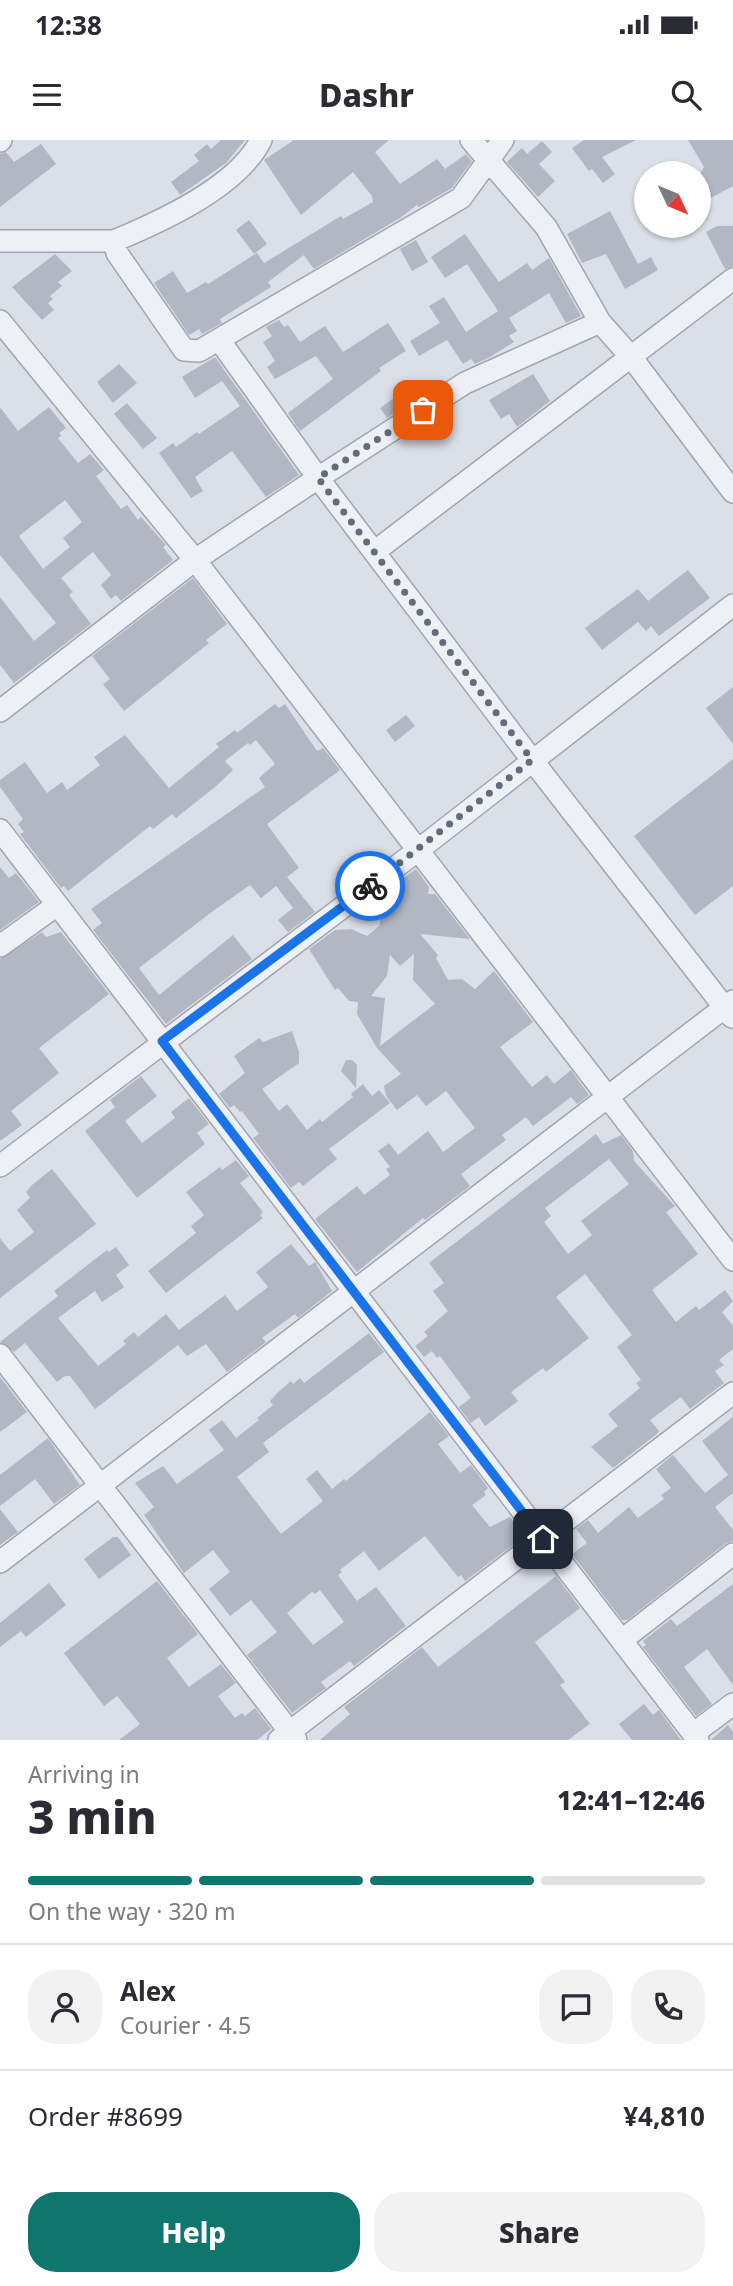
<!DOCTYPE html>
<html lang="en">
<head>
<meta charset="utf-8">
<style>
  :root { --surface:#fff; --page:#f2f2f3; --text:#2b2b33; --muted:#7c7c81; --line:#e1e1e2; --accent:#0f766e }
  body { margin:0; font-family:"Noto Sans",sans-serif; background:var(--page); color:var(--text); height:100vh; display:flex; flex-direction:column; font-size:26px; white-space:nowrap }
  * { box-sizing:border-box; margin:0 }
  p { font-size:23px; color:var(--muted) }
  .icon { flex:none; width:38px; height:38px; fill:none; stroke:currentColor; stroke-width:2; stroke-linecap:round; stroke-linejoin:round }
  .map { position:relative; height:1600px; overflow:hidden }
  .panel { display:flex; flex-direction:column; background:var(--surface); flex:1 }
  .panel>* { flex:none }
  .needle { width:46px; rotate:134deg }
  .fabs { position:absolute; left:634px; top:21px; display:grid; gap:14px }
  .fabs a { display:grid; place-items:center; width:77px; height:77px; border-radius:50%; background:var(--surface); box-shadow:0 2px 5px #0004; font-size:35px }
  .pin { position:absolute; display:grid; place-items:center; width:60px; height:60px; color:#fff; margin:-30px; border-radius:14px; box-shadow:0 4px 10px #0006 }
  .courier { position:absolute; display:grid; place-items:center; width:70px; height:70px; margin:-35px; border:5px solid #1a73e8; border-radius:50%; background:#fff; color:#222; box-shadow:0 2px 9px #0007 }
  .summary em { font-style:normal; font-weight:800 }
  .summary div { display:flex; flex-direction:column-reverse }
  .summary { display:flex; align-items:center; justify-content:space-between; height:119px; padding:0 28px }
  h1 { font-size:46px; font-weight:800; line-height:52px }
  .bar { display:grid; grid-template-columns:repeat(4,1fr); gap:10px 7px; align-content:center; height:84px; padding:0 28px }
  .bar i { height:9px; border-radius:5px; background:var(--line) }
  .bar .current { background:var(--accent) }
  .bar p { grid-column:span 4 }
  .line { display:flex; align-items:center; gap:18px; padding:0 28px; border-top:2px solid var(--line) }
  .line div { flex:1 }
  .round { display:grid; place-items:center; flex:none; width:74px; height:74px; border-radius:28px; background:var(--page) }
  .action { display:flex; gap:14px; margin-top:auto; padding:14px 28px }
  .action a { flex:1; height:80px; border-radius:28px; background:var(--accent); color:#fff; font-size:28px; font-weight:800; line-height:80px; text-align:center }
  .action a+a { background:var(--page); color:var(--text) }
  .status { display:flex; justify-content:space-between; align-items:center; height:49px; padding:0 35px; background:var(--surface); direction:ltr }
  .status svg { height:19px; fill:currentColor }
  header { display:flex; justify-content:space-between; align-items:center; height:91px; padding:0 28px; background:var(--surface); font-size:32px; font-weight:800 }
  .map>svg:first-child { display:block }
  .building { fill:#b1b8c4; fill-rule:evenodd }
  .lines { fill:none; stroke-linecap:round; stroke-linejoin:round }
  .minor-casing { stroke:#a0a6b1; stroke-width:24 }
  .minor { stroke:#edf0f5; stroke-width:21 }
  .done { stroke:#646b79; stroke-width:7; stroke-dasharray:0 12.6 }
  .route { stroke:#1a73e8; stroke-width:9 }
</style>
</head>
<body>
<div class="status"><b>12:38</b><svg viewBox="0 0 49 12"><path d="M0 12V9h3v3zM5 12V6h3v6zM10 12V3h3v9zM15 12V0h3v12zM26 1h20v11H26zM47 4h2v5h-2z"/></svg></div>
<header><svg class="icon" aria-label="menu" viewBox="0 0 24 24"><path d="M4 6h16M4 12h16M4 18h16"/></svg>Dashr<svg class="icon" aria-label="search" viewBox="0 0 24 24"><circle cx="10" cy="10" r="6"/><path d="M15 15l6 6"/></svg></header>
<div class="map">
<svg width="733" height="1600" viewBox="0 0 733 1600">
  <rect width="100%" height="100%" fill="#dbdfe7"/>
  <path class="building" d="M 221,0 L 245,0 L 226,23 L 180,55 L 171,42 L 199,21 L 194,15 L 207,4 L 211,9 Z
    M 294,0 L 389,0 L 375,12 L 400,44 L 437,19 L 445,29 L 466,14 L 472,21 L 452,48 L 419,67 L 417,65 L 400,78 L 314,129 L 304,115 L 268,142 L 271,147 L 220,179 L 222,183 L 202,194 L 199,189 L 189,195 L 154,143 L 173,131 L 187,153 L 206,142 L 208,144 L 257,113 L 264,123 L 341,76 L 343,79 L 373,62 L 372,56 L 353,32 L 301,75 L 264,20 Z
    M 584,0 L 636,0 L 602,17 L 615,34 L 603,43 L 592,29 L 589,31 L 572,8 Z
    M 688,0 L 733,0 L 733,46 L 709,59 L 698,38 L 704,27 Z
    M 542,1 L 552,12 L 539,24 L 555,41 L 538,57 L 507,22 L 522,8 L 527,14 Z
    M 41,4 L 56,24 L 0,67 L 0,14 L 6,12 L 14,22 Z
    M 610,71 L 638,124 L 651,117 L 658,130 L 625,149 L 606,114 L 582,123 L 567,94 Z
    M 249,80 L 267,104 L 254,114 L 236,90 Z
    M 717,86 L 733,86 L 733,126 L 725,129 L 706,92 Z
    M 465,94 L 499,142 L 527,123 L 532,130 L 549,118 L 581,176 L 566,183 L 549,153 L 509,178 L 517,191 L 509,196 L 514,202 L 490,217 L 475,224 L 471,219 L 463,224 L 447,200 L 419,216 L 410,201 L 440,183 L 429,166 L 444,157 L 466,192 L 498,171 L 467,124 L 445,138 L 431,117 Z
    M 416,100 L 428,122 L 412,131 L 400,109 Z
    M 55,114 L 72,131 L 58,142 L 62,146 L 50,156 L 53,159 L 48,163 L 54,170 L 42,180 L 12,147 Z
    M 279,180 L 284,187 L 288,185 L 300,202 L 325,186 L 343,212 L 388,183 L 406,211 L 379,228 L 381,231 L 300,291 L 288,273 L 333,239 L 316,216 L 275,239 L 267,227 L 275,221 L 263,202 L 272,196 L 266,187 Z
    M 215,217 L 299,335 L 266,357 L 232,311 L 195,337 L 203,351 L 191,358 L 159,313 L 173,303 L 176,307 L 197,292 L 199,294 L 240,266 L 222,241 L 195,258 L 182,237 Z
    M 119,224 L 137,243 L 113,263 L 97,242 Z
    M 533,234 L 550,261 L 517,287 L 509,274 L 501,279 L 489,260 Z
    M 394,258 L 401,269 L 387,278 L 380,268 Z
    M 127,263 L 157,298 L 143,309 L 114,274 Z
    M 0,267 L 18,291 L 49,267 L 66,288 L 59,293 L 61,296 L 58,298 L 78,323 L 90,314 L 104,330 L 96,336 L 121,369 L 127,365 L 138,380 L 141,377 L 166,405 L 163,407 L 173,420 L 121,461 L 116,455 L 111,459 L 101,445 L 111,435 L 93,412 L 61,438 L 73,452 L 69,455 L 91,484 L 14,543 L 0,525 L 0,457 L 34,501 L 56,483 L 0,415 ZM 65,360 L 82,382 L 63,398 L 70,407 L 43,429 L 19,396 Z
    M 688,430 L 710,458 L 659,496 L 651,486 L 646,491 L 638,482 L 602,510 L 585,488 L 638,449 L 648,461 Z
    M 193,438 L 227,484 L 206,500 L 209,503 L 124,571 L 103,544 L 110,539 L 92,516 Z
    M 733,547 L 733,604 L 706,568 Z
    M 275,564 L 279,568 L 285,564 L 317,611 L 323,608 L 340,630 L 267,684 L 299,728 L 287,737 L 315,772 L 288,792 L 278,780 L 293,768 L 276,746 L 261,758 L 250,745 L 213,771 L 139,828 L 159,855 L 233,795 L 252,819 L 166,884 L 93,790 L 102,783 L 91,769 L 265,647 L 259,638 L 275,624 L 256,600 L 250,605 L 248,603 L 225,621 L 233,630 L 215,647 L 176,678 L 172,674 L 153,689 L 150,686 L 68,751 L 64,746 L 61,748 L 20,694 L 24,692 L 18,684 L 23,679 L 0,647 L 0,640 L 25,622 L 47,653 L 62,642 L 67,650 L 100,625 L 94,617 L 125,595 L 169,648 L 219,607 L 216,604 L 235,590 L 237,593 Z
    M 406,575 L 415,586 L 395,602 L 386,590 Z
    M 733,619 L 733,746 L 695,775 L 634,696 Z
    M 0,727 L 9,738 L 16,733 L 39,762 L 0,790 Z
    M 416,729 L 429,747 L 428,754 L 435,754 L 470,799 L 420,794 L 438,815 L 436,818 L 448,840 L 462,839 L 475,849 L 494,831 L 533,882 L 500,907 L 532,947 L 547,935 L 554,944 L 571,930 L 589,955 L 577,964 L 571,957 L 533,986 L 526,977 L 502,995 L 506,1000 L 461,1034 L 470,1046 L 425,1080 L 423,1078 L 357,1132 L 315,1079 L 357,1046 L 364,1055 L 390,1035 L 386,1029 L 390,1027 L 378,1011 L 389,1003 L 398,1015 L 428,991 L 443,1012 L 475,988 L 446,951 L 426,966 L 417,955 L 397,970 L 386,956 L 384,946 L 401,934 L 377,908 L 357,874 L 358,862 L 349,861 L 338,848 L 335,850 L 309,809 L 335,790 L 351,789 L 367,796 L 379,786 L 387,750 ZM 414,814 L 413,840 L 435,864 L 380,906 L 385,858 L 371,856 L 387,836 L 390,815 L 400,826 Z
    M 42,792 L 46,797 L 61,792 L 109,854 L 39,908 L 59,933 L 11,971 L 22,985 L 0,1001 L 0,819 Z
    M 292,891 L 299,912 L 299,923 L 262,949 L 279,971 L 287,964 L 307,990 L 320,979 L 322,982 L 353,957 L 351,954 L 363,944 L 372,956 L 379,950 L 390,963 L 329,1009 L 337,1019 L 303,1046 L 299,1042 L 291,1048 L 253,998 L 259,994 L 242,971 L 240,972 L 234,965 L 230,968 L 219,954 L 245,933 L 234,916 L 259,898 L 263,902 Z
    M 346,920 L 352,920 L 357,925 L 356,948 L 341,931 Z
    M 141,936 L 157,956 L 125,981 L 142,1003 L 175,978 L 171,972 L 189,958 L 209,984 L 197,993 L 205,1004 L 137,1058 L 85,991 L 115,967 L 110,960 Z
    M 596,994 L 603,1004 L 621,995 L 633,1011 L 634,1021 L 675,1066 L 666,1072 L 698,1114 L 652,1150 L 676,1182 L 696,1166 L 699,1170 L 725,1150 L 733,1161 L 722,1172 L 733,1186 L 733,1209 L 719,1220 L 724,1225 L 715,1231 L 724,1243 L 690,1269 L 681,1257 L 650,1280 L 659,1291 L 657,1294 L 613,1328 L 591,1307 L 618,1286 L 608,1274 L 640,1248 L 636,1243 L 641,1240 L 617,1207 L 632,1195 L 585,1134 L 556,1157 L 589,1198 L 546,1232 L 543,1228 L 511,1252 L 518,1261 L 485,1286 L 479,1277 L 471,1283 L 459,1267 L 471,1258 L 440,1216 L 437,1218 L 432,1211 L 424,1217 L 415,1206 L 428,1196 L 424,1192 L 448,1171 L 433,1151 L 444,1143 L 429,1123 ZM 609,1019 L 629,1044 L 581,1081 L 592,1095 L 568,1114 L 544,1082 L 551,1076 L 545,1068 Z
    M 236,1020 L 249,1036 L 240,1043 L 263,1072 L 260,1075 L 263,1078 L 166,1153 L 148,1131 L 196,1093 L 191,1086 L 204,1075 L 186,1052 L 220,1027 L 222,1030 Z
    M 52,1029 L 96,1084 L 0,1158 L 0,1098 L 10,1111 L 34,1092 L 17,1070 L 30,1058 L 26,1052 L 32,1045 Z
    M 291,1104 L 309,1126 L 315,1122 L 332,1151 L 298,1178 L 295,1174 L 262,1198 L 266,1202 L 227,1232 L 206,1204 L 187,1216 L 178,1205 L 95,1269 L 70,1236 L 65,1236 L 57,1242 L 25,1203 L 14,1212 L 0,1202 L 58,1156 L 54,1151 L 107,1110 L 109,1112 L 116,1107 L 129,1125 L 116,1135 L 124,1147 L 102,1162 L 95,1151 L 58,1178 L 98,1226 L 126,1204 L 123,1201 L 134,1192 L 138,1197 L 166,1174 L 179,1190 L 225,1155 L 237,1171 L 268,1147 L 256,1132 Z
    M 369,1193 L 384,1212 L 263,1303 L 269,1312 L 237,1337 L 281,1394 L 323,1361 L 306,1339 L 317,1330 L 332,1349 L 344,1339 L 346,1341 L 430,1272 L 449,1296 L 438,1304 L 460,1333 L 471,1325 L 488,1348 L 484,1352 L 486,1355 L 472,1365 L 490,1387 L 510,1377 L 525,1396 L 465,1441 L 461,1435 L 458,1437 L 425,1396 L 379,1431 L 364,1411 L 340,1430 L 342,1432 L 338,1435 L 357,1461 L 376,1447 L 406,1486 L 354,1526 L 350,1521 L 321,1542 L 326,1548 L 292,1573 L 247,1515 L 277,1492 L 251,1460 L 230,1476 L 209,1449 L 230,1432 L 213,1410 L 184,1433 L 144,1375 L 154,1367 L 135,1343 L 163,1326 L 177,1344 L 224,1310 L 209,1290 L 222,1280 L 236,1298 L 259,1280 L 257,1278 L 273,1265 L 270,1261 L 277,1253 L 291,1241 L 293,1244 L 300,1238 L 304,1243 ZM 320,1450 L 344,1482 L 313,1505 L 287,1473 L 312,1452 L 315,1454 Z
    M 0,1237 L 27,1272 L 0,1292 Z
    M 733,1277 L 733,1353 L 715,1367 L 733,1390 L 733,1401 L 725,1404 L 627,1480 L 622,1480 L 572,1414 L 587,1403 L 576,1389 L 588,1380 L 598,1393 L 629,1367 L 638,1378 L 664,1359 L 661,1355 L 671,1348 L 656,1329 L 673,1315 L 705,1353 L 728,1335 L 702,1301 Z
    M 48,1298 L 80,1345 L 54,1364 L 35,1339 L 0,1366 L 0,1335 Z
    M 0,1369 L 18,1392 L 0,1405 Z
    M 113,1397 L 118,1397 L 131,1415 L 99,1439 L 84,1419 Z
    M 556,1436 L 580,1468 L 535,1502 L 565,1542 L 560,1545 L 590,1584 L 568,1600 L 320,1600 L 350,1574 L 344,1567 L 422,1507 L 438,1527 Z
    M 157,1441 L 198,1494 L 167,1518 L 189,1547 L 221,1524 L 236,1543 L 218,1556 L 235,1578 L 242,1573 L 245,1576 L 255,1568 L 271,1589 L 257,1600 L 119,1600 L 140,1584 L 117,1556 L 104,1566 L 64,1513 Z
    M 49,1443 L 66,1465 L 26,1497 L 21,1491 L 0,1507 L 0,1483 Z
    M 733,1444 L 733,1545 L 707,1509 L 684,1527 L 712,1564 L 696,1576 L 643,1507 L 646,1505 L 643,1501 L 671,1479 L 677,1486 Z
    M 644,1564 L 653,1575 L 659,1570 L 681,1600 L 632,1600 L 619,1584 Z
    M 728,1585 L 733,1592 L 733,1600 L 711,1600 Z"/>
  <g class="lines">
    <g class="minor-casing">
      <path id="minor" d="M 471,0 L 546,87 L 600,182 L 632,218 L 733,352
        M 0,1 L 1,0
        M 0,101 L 114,101 L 117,113 L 184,210 L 199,211 L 461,58 L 503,0
        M 114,101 C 160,82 238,47 261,0
        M 0,181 L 195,420 L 733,1120
        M 220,201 L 318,338 L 532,620 L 732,877
        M 374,412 L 733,139
        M 0,571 L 195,420 L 318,338 L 465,243 L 600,182
        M 0,690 L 698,1600
        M 0,806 L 57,765
        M 0,1026 L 417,711 L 733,465
        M 0,1215 L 296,1600
        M 0,1422 L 733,861
        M 622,1500 L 733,1414
        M 693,1594 L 733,1564
        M 279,1600 L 733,1253"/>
    </g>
    <use href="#minor" class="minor"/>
  </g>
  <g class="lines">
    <path class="done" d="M 370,746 L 532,620 L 318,338 L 423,270"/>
    <path class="route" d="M 370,746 L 162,901 L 543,1399"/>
  </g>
</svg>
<div class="fabs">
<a><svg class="needle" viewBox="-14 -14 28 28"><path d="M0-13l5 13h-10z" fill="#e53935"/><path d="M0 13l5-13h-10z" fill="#7c7c81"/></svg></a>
</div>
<div class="pin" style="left:423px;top:270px;background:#ea580c"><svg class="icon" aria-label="bag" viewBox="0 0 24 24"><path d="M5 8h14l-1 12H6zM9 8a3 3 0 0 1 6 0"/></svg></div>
<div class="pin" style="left:543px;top:1399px;background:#1f2937"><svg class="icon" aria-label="home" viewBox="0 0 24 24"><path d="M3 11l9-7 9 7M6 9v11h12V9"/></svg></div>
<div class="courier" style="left:370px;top:746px"><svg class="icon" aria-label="bike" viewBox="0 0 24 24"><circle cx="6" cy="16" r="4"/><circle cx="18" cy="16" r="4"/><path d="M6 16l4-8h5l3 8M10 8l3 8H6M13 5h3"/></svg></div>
</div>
<section class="panel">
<div class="summary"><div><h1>3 min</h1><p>Arriving in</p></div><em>12:41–12:46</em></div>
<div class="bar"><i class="current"></i><i class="current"></i><i class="current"></i><i></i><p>On the way · 320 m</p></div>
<div class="line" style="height:126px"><a class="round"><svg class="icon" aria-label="person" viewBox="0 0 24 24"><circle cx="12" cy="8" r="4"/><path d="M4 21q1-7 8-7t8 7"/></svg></a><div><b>Alex</b><p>Courier · 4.5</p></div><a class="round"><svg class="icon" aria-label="chat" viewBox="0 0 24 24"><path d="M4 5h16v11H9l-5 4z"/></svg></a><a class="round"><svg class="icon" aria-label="phone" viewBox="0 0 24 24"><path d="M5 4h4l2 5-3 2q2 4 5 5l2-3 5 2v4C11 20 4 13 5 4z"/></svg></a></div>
<div class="line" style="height:91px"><div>Order #8699</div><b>¥4,810</b></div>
<div class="action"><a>Help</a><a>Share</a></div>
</section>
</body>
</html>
